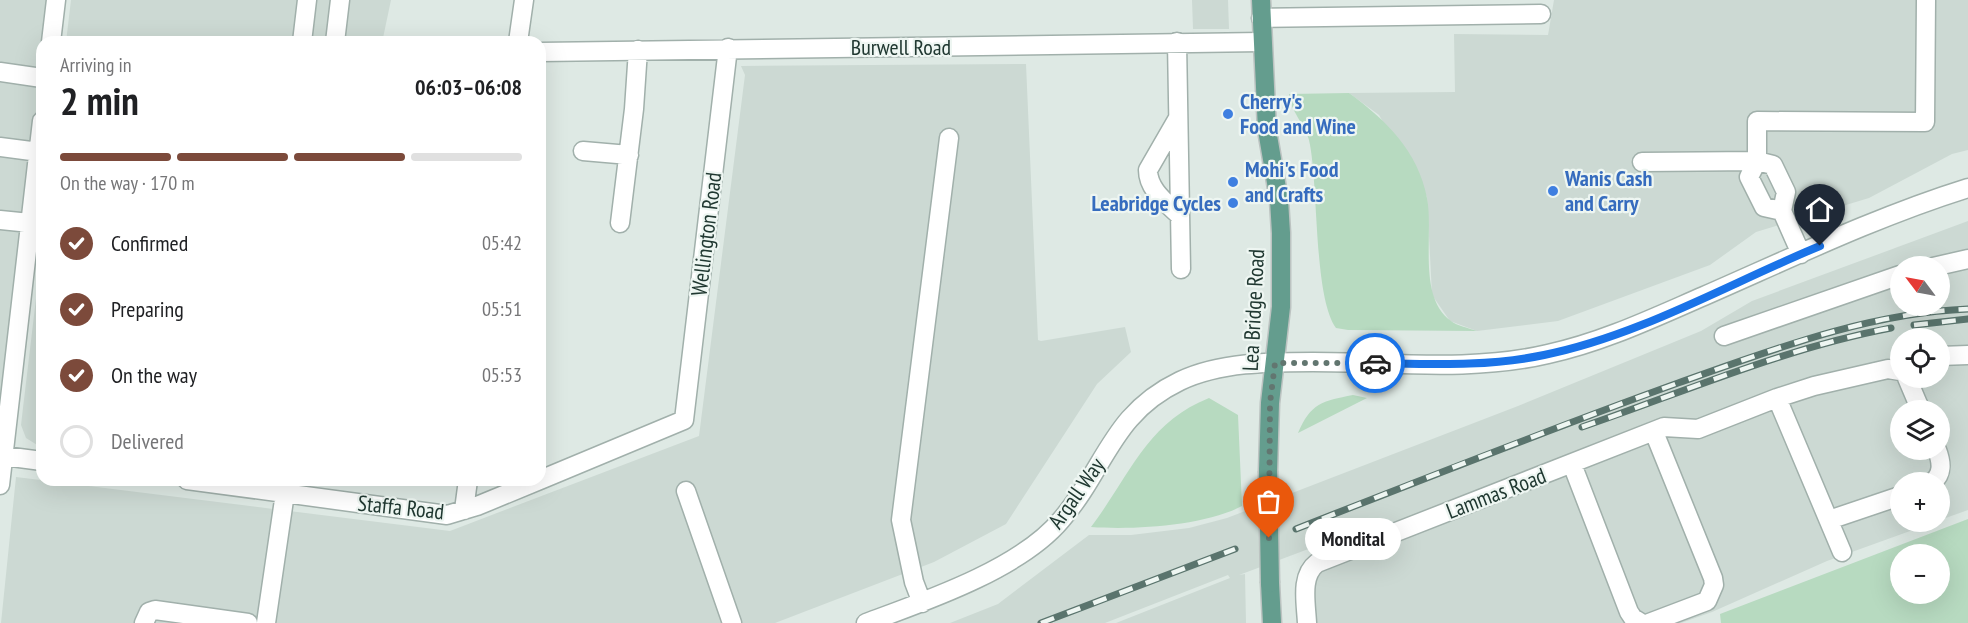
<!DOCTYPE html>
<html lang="en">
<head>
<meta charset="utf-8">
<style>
  :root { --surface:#fff; --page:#f6f6f6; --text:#202124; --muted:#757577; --line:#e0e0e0; --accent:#7c4a3b }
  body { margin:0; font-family:"PT Sans Narrow",sans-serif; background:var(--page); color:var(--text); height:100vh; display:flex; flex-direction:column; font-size:22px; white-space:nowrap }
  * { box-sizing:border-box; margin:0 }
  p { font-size:20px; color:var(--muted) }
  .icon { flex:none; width:33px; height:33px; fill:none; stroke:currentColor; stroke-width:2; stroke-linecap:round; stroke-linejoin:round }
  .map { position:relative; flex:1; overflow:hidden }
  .side { position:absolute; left:36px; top:36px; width:510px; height:450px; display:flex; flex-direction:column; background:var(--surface); border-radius:18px; box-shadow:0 6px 24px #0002 }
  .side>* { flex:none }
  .needle { width:39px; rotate:302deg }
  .fabs { position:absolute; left:1890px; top:256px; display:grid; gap:12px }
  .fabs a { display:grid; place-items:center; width:60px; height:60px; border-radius:50%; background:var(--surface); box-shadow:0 6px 24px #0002; font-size:30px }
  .pin { position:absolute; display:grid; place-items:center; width:51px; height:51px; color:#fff; margin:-62px -26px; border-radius:50% 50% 50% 0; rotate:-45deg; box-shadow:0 0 6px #0007 }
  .pin .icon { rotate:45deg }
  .courier { position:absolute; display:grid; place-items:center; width:60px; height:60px; margin:-30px; border:4px solid #1a73e8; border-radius:50%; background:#fff; color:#222; box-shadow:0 2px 8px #0007 }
  .bubble { position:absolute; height:42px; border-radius:21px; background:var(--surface); box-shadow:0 6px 24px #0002; font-size:20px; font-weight:600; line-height:42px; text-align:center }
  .headline em { font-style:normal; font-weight:600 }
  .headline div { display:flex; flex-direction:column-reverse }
  .headline { display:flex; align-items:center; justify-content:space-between; height:102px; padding:0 24px }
  h1 { font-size:39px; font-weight:600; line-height:45px }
  .bar { display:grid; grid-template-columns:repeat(4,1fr); gap:9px 6px; align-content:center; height:72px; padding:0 24px }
  .bar i { height:8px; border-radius:4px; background:var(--line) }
  .bar .selected { background:var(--accent) }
  .bar p { grid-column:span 4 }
  ol { padding:0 24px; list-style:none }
  li { display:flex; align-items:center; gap:18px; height:66px }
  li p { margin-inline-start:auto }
  li .icon { padding:6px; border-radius:50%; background:var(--accent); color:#fff; stroke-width:4 }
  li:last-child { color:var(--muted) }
  li i { width:33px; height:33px; border:3px solid var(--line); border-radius:50% }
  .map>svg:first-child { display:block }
  .built { fill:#ccd9d3; fill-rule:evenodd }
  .green { fill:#b7dac0; fill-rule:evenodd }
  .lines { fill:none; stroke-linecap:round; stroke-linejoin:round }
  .minor-casing { stroke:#a1b0ab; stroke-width:21 }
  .major-casing { stroke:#bcc3c1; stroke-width:21 }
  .minor { stroke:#fff; stroke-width:18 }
  .major { stroke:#649d8e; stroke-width:18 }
  .rail-casing { stroke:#5a746d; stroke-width:7 }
  .rail { stroke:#eef6f2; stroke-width:4.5; stroke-dasharray:14; stroke-linecap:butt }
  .major-bridge-casing { stroke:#bcc3c1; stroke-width:21; stroke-linecap:butt }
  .major-bridge { stroke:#649d8e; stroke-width:18 }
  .done { stroke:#627670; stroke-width:6; stroke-dasharray:0 10.8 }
  .route { stroke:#1a73e8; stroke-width:8 }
  .shop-dot { fill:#3f7fe0; stroke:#eef6f2; stroke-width:2 }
  .labels { text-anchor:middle; stroke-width:4.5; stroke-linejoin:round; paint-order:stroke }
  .street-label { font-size:22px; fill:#203831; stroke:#eef6f2 }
  .shop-label { font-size:22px; font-weight:bold; fill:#366cbe; stroke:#eef6f2; text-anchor:start }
</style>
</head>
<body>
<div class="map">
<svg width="1968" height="623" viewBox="0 0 1968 623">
  <rect width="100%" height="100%" fill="#dee9e4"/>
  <path class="built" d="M 0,0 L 56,0 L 51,42 L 42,42 L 42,121 L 0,455 Z
    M 71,0 L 391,0 L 383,38 L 390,40 L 390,42 L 66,42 Z
    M 1192,0 L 1228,0 L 1229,29 L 1193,29 Z
    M 1554,0 L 1968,0 L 1968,150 L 1952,154 L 1869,198 L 1756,232 L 1710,265 L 1558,321 L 1477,331 L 1450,321 L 1432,295 L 1427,197 L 1379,115 L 1349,93 L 1455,92 L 1454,34 L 1548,35 Z
    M 1026,64 L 1038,340 L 1041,341 L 1125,327 L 1131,352 L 1097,384 L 1006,524 L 934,562 L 775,623 L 1,623 L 16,477 L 450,531 L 699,436 L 745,75 L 741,66 Z
    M 1968,221 L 1968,510 L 1940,520 L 1940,483 L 1900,483 L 1900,522 L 1935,522 L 1827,561 L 1712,612 L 1681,623 L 1312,623 L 1311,548 L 1239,575 L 1245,574 L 1246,623 L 1116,623 L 1230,578 L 1228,575 L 1105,623 L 950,623 L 998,604 L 1089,535 L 1131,535 L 1189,528 L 1227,518 L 1518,406 L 1701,331 L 1752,301 ZM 1900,267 L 1940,267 L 1940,306 L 1900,306 ZM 1900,339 L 1940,339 L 1940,378 L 1900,378 ZM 1900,411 L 1940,411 L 1940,450 L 1900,450 Z
    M 42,248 L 42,448 L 26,438 L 21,425 Z"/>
  <path class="green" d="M 1349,93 C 1386,120 1418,151 1427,198 C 1434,234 1417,297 1451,321 C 1457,326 1469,328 1477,331 L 1348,330 L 1336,328 C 1313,296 1319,184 1309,140 C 1305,124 1290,111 1289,94 Z
    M 1353,395 L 1367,398 L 1298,433 C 1311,403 1322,401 1353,395 Z
    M 1209,398 L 1238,415 L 1242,506 C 1204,526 1134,530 1091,527 C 1129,477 1146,423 1209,398 Z
    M 1968,519 L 1968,623 L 1721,623 L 1720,614 ZM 1900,555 L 1940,555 L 1940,594 L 1900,594 Z"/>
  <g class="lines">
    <g class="minor-casing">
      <path id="minor" d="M 1261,18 L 1541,14
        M 51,42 L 56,0
        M 302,42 L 307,0
        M 335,42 L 340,0
        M 518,42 L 524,0
        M 1177,42 L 1181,269
        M 540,52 L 1262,42
        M 0,72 L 42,78
        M 1178,118 L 1148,170 C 1148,190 1167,203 1180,216
        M 0,147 L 39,152
        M 583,151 L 629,155
        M 1642,162 L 1757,161 L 1773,165 L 1786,192 L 1782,211
        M 0,220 L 30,223
        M 620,223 L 634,109 L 638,50
        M 1801,254 L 1782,211 L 1764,207 L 1749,177 L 1757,161 L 1757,121 L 1925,122 L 1926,0
        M 1933,267 L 1968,259
        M 1724,336 L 1900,275
        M 1940,356 L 1968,355
        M 1907,378 L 1921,411
        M 4,456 L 42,461
        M 1572,464 L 1629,612 L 1633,618 L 1641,623
        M 187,480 L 447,515 L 477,506 L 540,480
        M 540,480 L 684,420 L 728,48
        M 1932,483 C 1943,474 1942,463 1937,450
        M 0,485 L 42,121
        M 686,491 L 732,623
        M 464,510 L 468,480
        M 1829,520 L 1900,496
        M 1842,552 L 1777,398 L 1814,386 L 1888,369 L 1900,371
        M 922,603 L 914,582 L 901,520 L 949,138
        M 144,623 L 149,612 L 155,610 L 248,623
        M 266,623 L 285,493
        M 866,623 C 926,601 1020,569 1061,520 C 1106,468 1111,414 1180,381 C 1220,362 1269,362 1313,362 C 1391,362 1472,372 1548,354 C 1603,342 1653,318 1704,296 C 1791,258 1878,216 1968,188
        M 1307,623 C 1306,602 1300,576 1317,563 L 1664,427 L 1698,429 L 1777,398
        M 1649,623 L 1707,601 L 1714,585 L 1713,578 L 1654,432"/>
    </g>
    <g class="major-casing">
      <path id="major" d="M 1261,0 L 1267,130 L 1279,200 L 1281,233 L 1281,307 L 1270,403 L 1268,471
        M 1270,583 L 1272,623"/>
    </g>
    <use href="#minor" class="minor"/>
    <use href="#major" class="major"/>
    <g class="rail-casing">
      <path id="rail" d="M 1914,325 L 1968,319
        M 1582,427 C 1684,392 1785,348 1891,328
        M 1296,529 C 1423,479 1550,429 1678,383 C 1772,350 1867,313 1968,309
        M 1041,623 L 1235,549"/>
    </g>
    <use href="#rail" class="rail"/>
    <g class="major-bridge-casing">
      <path id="major-bridge" d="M 1268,471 L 1270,583"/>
    </g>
    <use href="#major-bridge" class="major-bridge"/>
  </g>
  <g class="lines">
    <path class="done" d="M 1269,538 L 1270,403 L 1275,363 L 1375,363"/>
    <path class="route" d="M 1375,363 C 1431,364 1488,367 1544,355 C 1639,336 1730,283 1820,246"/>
  </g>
  <g class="shop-dot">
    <circle cx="1228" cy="114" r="6"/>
    <circle cx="1233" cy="182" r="6"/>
    <circle cx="1553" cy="191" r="6"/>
    <circle cx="1233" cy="203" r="6"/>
  </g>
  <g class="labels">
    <g class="street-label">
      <text x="901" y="55">Burwell Road</text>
      <text transform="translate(706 234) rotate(-83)" y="8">Wellington Road</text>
      <text transform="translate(1253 310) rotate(-87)" y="8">Lea Bridge Road</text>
      <text transform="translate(1076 493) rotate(-55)" y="8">Argall Way</text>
      <text transform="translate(1496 493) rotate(-21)" y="8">Lammas Road</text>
      <text transform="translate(401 507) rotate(6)" y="8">Staffa Road</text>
    </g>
    <g class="shop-label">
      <text x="1240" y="109">Cherry's<tspan x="1240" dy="25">Food and Wine</tspan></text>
      <text x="1245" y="177">Mohi's Food<tspan x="1245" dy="25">and Crafts</tspan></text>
      <text x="1565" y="186">Wanis Cash<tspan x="1565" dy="25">and Carry</tspan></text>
      <text x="1221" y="211" text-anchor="end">Leabridge Cycles</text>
    </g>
  </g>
</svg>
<div class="fabs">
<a><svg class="needle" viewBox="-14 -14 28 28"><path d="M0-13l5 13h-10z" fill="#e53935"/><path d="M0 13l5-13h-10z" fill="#757577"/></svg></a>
<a><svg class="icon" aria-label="locate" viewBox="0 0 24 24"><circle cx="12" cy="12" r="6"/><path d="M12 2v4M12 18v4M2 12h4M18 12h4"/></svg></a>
<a><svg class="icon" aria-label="layers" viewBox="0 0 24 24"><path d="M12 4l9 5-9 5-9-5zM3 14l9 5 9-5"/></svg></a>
<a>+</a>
<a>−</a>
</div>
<div class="pin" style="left:1269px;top:538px;background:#ea580c"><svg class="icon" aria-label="bag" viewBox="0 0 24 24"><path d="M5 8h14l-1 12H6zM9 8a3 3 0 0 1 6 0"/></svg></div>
<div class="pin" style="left:1820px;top:246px;background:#1f2937"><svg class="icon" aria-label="home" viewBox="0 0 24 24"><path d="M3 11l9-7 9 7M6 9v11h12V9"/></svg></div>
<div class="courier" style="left:1375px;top:363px"><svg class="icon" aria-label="car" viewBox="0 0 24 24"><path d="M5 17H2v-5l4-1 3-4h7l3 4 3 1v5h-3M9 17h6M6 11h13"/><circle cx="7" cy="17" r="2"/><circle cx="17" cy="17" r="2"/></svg></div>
<div class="bubble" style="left:1305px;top:518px;width:96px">Mondital</div>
<section class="side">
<div class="headline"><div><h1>2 min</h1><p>Arriving in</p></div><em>06:03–06:08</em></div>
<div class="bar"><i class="selected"></i><i class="selected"></i><i class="selected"></i><i></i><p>On the way · 170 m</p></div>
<ol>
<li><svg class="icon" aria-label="check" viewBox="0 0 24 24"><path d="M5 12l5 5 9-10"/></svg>Confirmed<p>05:42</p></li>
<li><svg class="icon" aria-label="check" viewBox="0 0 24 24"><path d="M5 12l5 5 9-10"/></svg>Preparing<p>05:51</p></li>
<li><svg class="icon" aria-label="check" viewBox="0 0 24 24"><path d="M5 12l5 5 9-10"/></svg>On the way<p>05:53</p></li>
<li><i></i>Delivered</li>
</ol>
</section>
</div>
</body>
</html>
